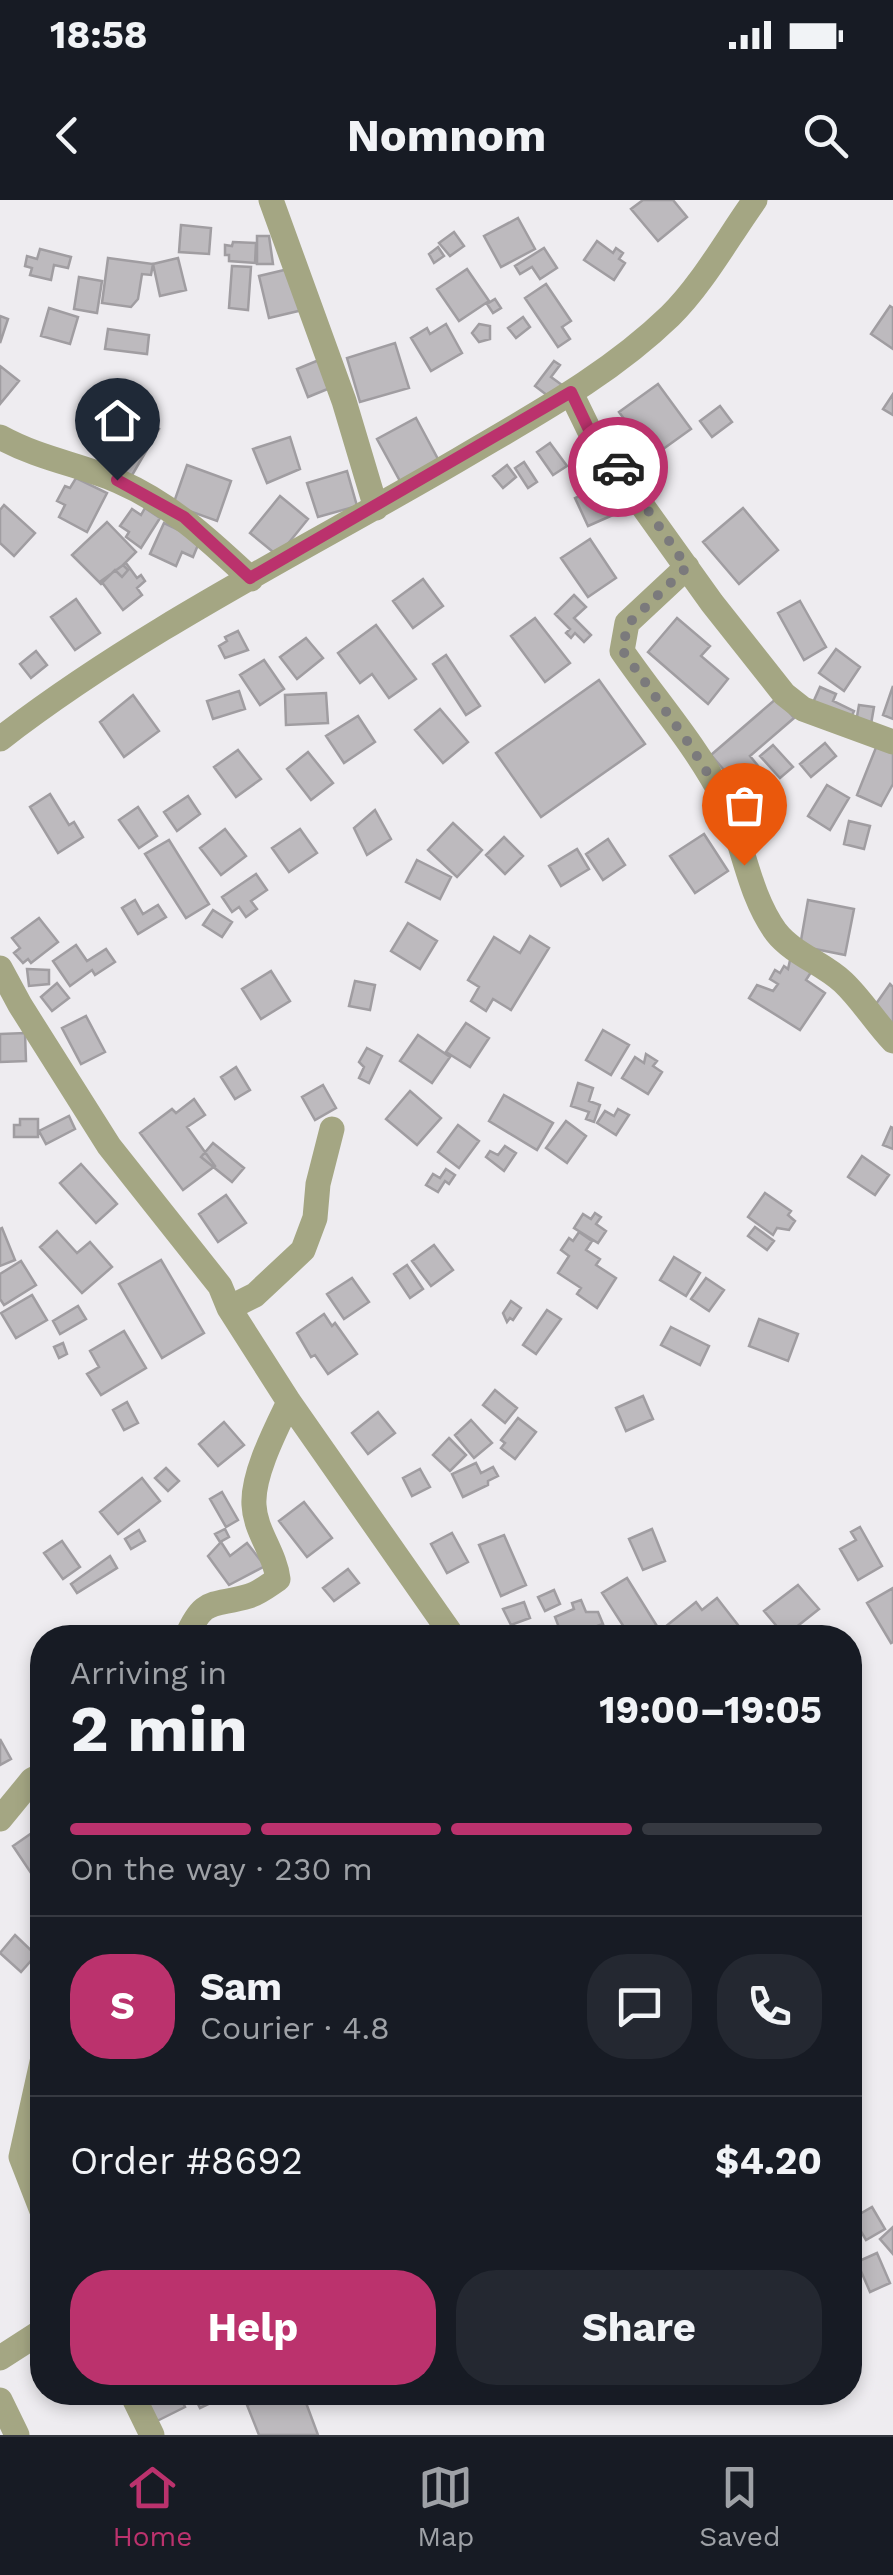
<!DOCTYPE html>
<html lang="en">
<head>
<meta charset="utf-8">
<style>
  :root { --surface:#171b24; --page:#242831; --text:#f1f3f6; --muted:#9ea1a6; --line:#363941; --accent:#bb326d }
  body { margin:0; font-family:"Work Sans",sans-serif; background:var(--page); color:var(--text); height:100vh; display:flex; flex-direction:column; font-size:38px; white-space:nowrap }
  * { box-sizing:border-box; margin:0 }
  p { font-size:32px; color:var(--muted) }
  .icon { flex:none; width:55px; height:55px; fill:none; stroke:currentColor; stroke-width:2; stroke-linecap:round; stroke-linejoin:round }
  .map { position:relative; flex:1; overflow:hidden }
  .side { position:absolute; left:30px; top:1425px; width:832px; height:780px; display:flex; flex-direction:column; background:var(--surface); border-radius:40px; box-shadow:0 5px 15px #0003 }
  .side>* { flex:none }
  .pin { position:absolute; display:grid; place-items:center; width:85px; height:85px; color:#fff; margin:-102px -42px; border-radius:50% 50% 50% 0; rotate:-45deg; box-shadow:0 0 10px #0007 }
  .pin .icon { rotate:45deg }
  .courier { position:absolute; display:grid; place-items:center; width:100px; height:100px; margin:-50px; border:8px solid #bb326d; border-radius:50%; background:#fff; color:#222; box-shadow:0 2px 12px #0007 }
  .head em { font-style:normal; font-weight:700 }
  .head div { display:flex; flex-direction:column-reverse }
  .head { display:flex; align-items:center; justify-content:space-between; height:170px; padding:0 40px }
  h1 { font-size:65px; font-weight:700; line-height:75px }
  .bar { display:grid; grid-template-columns:repeat(4,1fr); gap:15px 10px; align-content:center; height:120px; padding:0 40px }
  .bar i { height:12px; border-radius:8px; background:var(--line) }
  .bar .current { background:var(--accent) }
  .bar p { grid-column:span 4 }
  .line { display:flex; align-items:center; gap:25px; padding:0 40px; border-top:2px solid var(--line) }
  .line div { flex:1 }
  .round { display:grid; place-items:center; flex:none; width:105px; height:105px; border-radius:40px; background:var(--page) }
  .primary-button { display:flex; gap:20px; margin-top:auto; padding:20px 40px }
  .primary-button a { flex:1; height:115px; border-radius:40px; background:var(--accent); color:#fff; font-size:40px; font-weight:700; line-height:115px; text-align:center }
  .primary-button a+a { background:var(--page); color:var(--text) }
  .status { display:flex; justify-content:space-between; align-items:center; height:70px; padding:0 50px; background:var(--surface); direction:ltr }
  .status svg { height:28px; fill:currentColor }
  header { display:flex; justify-content:space-between; align-items:center; height:130px; padding:0 40px; background:var(--surface); font-size:45px; font-weight:700 }
  .tabs { display:flex; justify-content:space-around; align-items:center; height:140px; border-top:2px solid var(--line); background:var(--surface); font-size:28px; color:var(--muted) }
  .tabs a { display:grid; justify-items:center; gap:5px }
  .tabs .current { color:var(--accent) }
  .map>svg:first-child { display:block }
  .building { fill:#bdbabe; stroke:#a09da1; stroke-width:2.5 }
  .lines { fill:none; stroke-linecap:round; stroke-linejoin:round }
  .minor { stroke:#a4a683; stroke-width:25 }
  .done { stroke:#7b7a7c; stroke-width:10; stroke-dasharray:0 18 }
  .route { stroke:#bb326d; stroke-width:12 }
</style>
</head>
<body>
<div class="status"><b>18:58</b><svg viewBox="0 0 49 12"><path d="M0 12V9h3v3zM5 12V6h3v6zM10 12V3h3v9zM15 12V0h3v12zM26 1h20v11H26zM47 4h2v5h-2z"/></svg></div>
<header><svg class="icon" aria-label="back" viewBox="0 0 24 24"><path d="M15 5l-7 7 7 7"/></svg>Nomnom<svg class="icon" aria-label="search" viewBox="0 0 24 24"><circle cx="10" cy="10" r="6"/><path d="M15 15l6 6"/></svg></header>
<div class="map">
<svg width="893" height="2235" viewBox="0 0 893 2235">
  <rect width="100%" height="100%" fill="#eeecf0"/>
  <path class="building" d="M 643,0 L 673,0 L 687,17 L 658,41 L 631,9 Z
    M 518,18 L 535,49 L 501,67 L 484,36 Z
    M 181,25 L 211,28 L 209,54 L 179,52 Z
    M 454,32 L 464,46 L 450,56 L 439,43 Z
    M 257,36 L 269,36 L 273,64 L 257,64 Z
    M 597,41 L 613,53 L 616,48 L 623,53 L 619,59 L 625,63 L 614,80 L 584,60 Z
    M 233,42 L 256,43 L 255,63 L 229,61 L 229,55 L 225,55 L 225,45 L 232,46 Z
    M 438,47 L 444,56 L 434,63 L 429,54 Z
    M 544,48 L 557,68 L 540,79 L 532,67 L 520,74 L 515,66 Z
    M 40,49 L 71,57 L 68,68 L 54,65 L 51,80 L 30,75 L 32,68 L 25,66 L 27,56 L 37,59 Z
    M 108,58 L 153,64 L 151,75 L 142,74 L 138,99 L 131,107 L 102,103 Z
    M 178,58 L 186,90 L 160,96 L 153,64 Z
    M 232,66 L 251,67 L 248,110 L 229,108 Z
    M 301,66 L 311,108 L 269,118 L 259,76 Z
    M 467,69 L 489,101 L 459,121 L 437,89 Z
    M 79,77 L 102,81 L 97,113 L 74,109 Z
    M 546,84 L 571,121 L 562,127 L 570,139 L 558,147 L 525,98 Z
    M 495,99 L 501,108 L 493,113 L 487,104 Z
    M 890,106 L 893,108 L 893,149 L 871,134 Z
    M 49,108 L 78,117 L 70,144 L 41,136 Z
    M 0,116 L 8,119 L 0,143 Z
    M 523,117 L 530,127 L 516,138 L 508,128 Z
    M 446,124 L 462,153 L 431,171 L 411,138 L 427,128 L 430,134 Z
    M 479,124 L 490,126 L 490,139 L 479,142 L 472,133 Z
    M 108,129 L 149,135 L 147,154 L 105,149 Z
    M 395,143 L 409,188 L 360,202 L 347,158 Z
    M 324,158 L 335,186 L 308,197 L 297,169 Z
    M 554,161 L 560,165 L 551,177 L 562,185 L 552,199 L 535,186 Z
    M 0,166 L 19,181 L 0,204 Z
    M 658,184 L 691,229 L 652,257 L 619,212 Z
    M 893,194 L 893,215 L 883,209 Z
    M 720,206 L 732,222 L 712,237 L 700,221 Z
    M 134,214 L 159,229 L 131,277 L 106,263 Z
    M 416,218 L 439,261 L 400,281 L 377,239 Z
    M 290,237 L 300,269 L 267,283 L 253,249 Z
    M 550,243 L 567,266 L 553,275 L 537,252 Z
    M 586,256 L 588,272 L 577,273 L 575,258 Z
    M 524,262 L 537,282 L 528,288 L 515,268 Z
    M 187,265 L 231,281 L 217,321 L 173,305 Z
    M 507,265 L 516,277 L 503,288 L 493,276 Z
    M 347,271 L 357,306 L 318,317 L 307,283 Z
    M 76,278 L 107,293 L 87,332 L 59,317 L 65,305 L 57,301 L 65,286 L 70,288 Z
    M 609,282 L 622,311 L 588,326 L 575,298 Z
    M 280,296 L 308,319 L 278,356 L 250,333 Z
    M 4,305 L 35,333 L 14,356 L 0,343 L 0,310 Z
    M 145,308 L 160,318 L 141,348 L 126,337 L 129,332 L 120,326 L 132,309 L 141,315 Z
    M 743,308 L 778,350 L 739,384 L 703,342 Z
    M 107,322 L 136,352 L 123,365 L 128,370 L 122,377 L 115,370 L 101,384 L 72,355 Z
    M 164,323 L 200,340 L 193,357 L 182,352 L 176,366 L 150,354 Z
    M 590,339 L 616,378 L 588,397 L 561,358 Z
    M 126,363 L 137,378 L 141,375 L 145,381 L 137,388 L 142,395 L 123,410 L 101,381 Z
    M 423,379 L 443,406 L 413,428 L 393,401 Z
    M 574,395 L 586,407 L 574,418 L 591,435 L 584,442 L 575,433 L 571,438 L 566,433 L 570,429 L 555,414 Z
    M 76,399 L 100,433 L 75,450 L 51,417 Z
    M 800,401 L 826,447 L 804,460 L 778,413 Z
    M 535,418 L 570,463 L 545,482 L 511,436 Z
    M 677,418 L 710,446 L 701,456 L 728,479 L 708,504 L 648,452 Z
    M 376,425 L 416,479 L 389,498 L 372,474 L 360,483 L 338,453 Z
    M 238,431 L 248,450 L 225,458 L 219,446 L 227,441 L 225,437 Z
    M 306,438 L 323,458 L 297,479 L 280,457 Z
    M 836,449 L 860,467 L 844,491 L 819,473 Z
    M 36,451 L 47,465 L 31,478 L 20,464 Z
    M 446,455 L 480,506 L 466,515 L 433,464 Z
    M 264,460 L 284,489 L 260,505 L 240,475 Z
    M 599,480 L 645,544 L 541,617 L 496,553 Z
    M 893,486 L 893,519 L 883,515 Z
    M 820,487 L 836,494 L 833,501 L 854,511 L 849,522 L 812,505 Z
    M 239,491 L 245,509 L 213,519 L 207,501 Z
    M 326,493 L 328,523 L 286,525 L 285,495 Z
    M 133,495 L 159,531 L 124,557 L 100,522 Z
    M 777,498 L 794,518 L 750,556 L 763,572 L 750,583 L 738,570 L 730,577 L 711,555 Z
    M 859,505 L 874,507 L 870,530 L 855,528 Z
    M 440,509 L 468,542 L 443,563 L 415,530 Z
    M 358,516 L 375,542 L 344,563 L 326,536 Z
    M 825,543 L 836,556 L 811,577 L 800,564 Z
    M 773,545 L 793,567 L 780,578 L 760,556 Z
    M 877,545 L 893,551 L 893,584 L 881,606 L 857,595 Z
    M 238,550 L 261,579 L 236,597 L 214,567 Z
    M 308,552 L 333,583 L 311,600 L 287,569 Z
    M 827,585 L 849,598 L 830,630 L 808,616 Z
    M 50,594 L 69,625 L 74,622 L 83,637 L 58,653 L 30,607 Z
    M 188,596 L 200,614 L 177,631 L 164,612 Z
    M 138,607 L 157,636 L 139,648 L 119,620 Z
    M 375,610 L 391,639 L 367,655 L 354,628 Z
    M 849,621 L 870,626 L 864,649 L 844,644 Z
    M 453,623 L 482,650 L 457,677 L 428,650 Z
    M 225,629 L 246,656 L 221,675 L 200,648 Z
    M 300,629 L 317,653 L 289,672 L 272,648 Z
    M 704,634 L 728,671 L 695,693 L 670,656 Z
    M 504,637 L 523,656 L 505,674 L 486,655 Z
    M 608,639 L 625,665 L 603,680 L 586,654 Z
    M 169,640 L 209,704 L 186,718 L 145,654 Z
    M 577,649 L 589,669 L 561,686 L 549,666 Z
    M 417,660 L 451,677 L 440,699 L 406,682 Z
    M 256,674 L 267,690 L 251,701 L 257,709 L 246,717 L 239,707 L 232,712 L 222,697 Z
    M 135,700 L 143,714 L 158,705 L 166,717 L 138,734 L 122,708 Z
    M 808,700 L 854,709 L 845,755 L 800,746 Z
    M 213,710 L 232,722 L 222,737 L 203,725 Z
    M 39,718 L 58,742 L 31,763 L 28,759 L 23,763 L 14,753 L 20,748 L 12,738 Z
    M 408,723 L 437,741 L 420,769 L 391,751 Z
    M 530,736 L 549,748 L 511,810 L 493,799 L 486,811 L 471,801 L 479,787 L 468,780 L 494,737 L 520,753 Z
    M 76,745 L 87,761 L 106,749 L 115,762 L 95,775 L 92,770 L 70,786 L 53,761 Z
    M 791,756 L 817,763 L 806,780 L 825,793 L 800,830 L 749,798 L 757,785 L 773,791 L 778,784 L 770,779 L 775,770 L 780,773 L 784,766 L 788,769 Z
    M 27,769 L 49,770 L 49,784 L 29,786 Z
    M 271,771 L 290,801 L 261,819 L 242,789 Z
    M 355,781 L 375,785 L 370,810 L 349,806 Z
    M 57,783 L 69,798 L 52,811 L 41,797 Z
    M 890,784 L 893,787 L 893,821 L 890,826 L 871,811 Z
    M 86,816 L 105,852 L 81,864 L 62,828 Z
    M 466,823 L 489,838 L 470,867 L 446,852 Z
    M 603,830 L 629,845 L 611,875 L 586,860 Z
    M 25,833 L 26,861 L 0,862 L 0,834 Z
    M 418,835 L 450,857 L 432,883 L 400,861 Z
    M 367,848 L 382,856 L 369,883 L 359,878 L 364,867 L 359,862 Z
    M 646,854 L 657,861 L 653,866 L 662,872 L 648,894 L 622,878 L 635,857 L 644,863 Z
    M 236,867 L 250,890 L 235,899 L 221,877 Z
    M 578,883 L 593,888 L 589,901 L 600,905 L 594,922 L 586,919 L 589,912 L 571,906 Z
    M 323,885 L 336,908 L 315,920 L 302,897 Z
    M 410,891 L 441,918 L 417,945 L 386,919 Z
    M 504,895 L 553,923 L 537,950 L 489,921 Z
    M 194,899 L 205,915 L 187,927 L 215,966 L 183,990 L 140,933 L 172,909 L 176,913 Z
    M 618,909 L 629,915 L 616,935 L 597,923 L 605,911 L 614,916 Z
    M 69,916 L 75,929 L 46,944 L 39,931 Z
    M 20,919 L 38,919 L 38,937 L 14,937 L 14,925 L 20,925 Z
    M 566,921 L 586,936 L 567,963 L 546,948 Z
    M 458,925 L 479,941 L 459,968 L 438,952 Z
    M 891,927 L 893,928 L 893,949 L 883,945 Z
    M 213,943 L 244,968 L 232,982 L 201,957 Z
    M 505,946 L 516,953 L 504,971 L 486,957 L 490,951 L 498,955 Z
    M 862,956 L 889,975 L 875,995 L 848,977 Z
    M 81,964 L 117,1004 L 96,1023 L 60,983 Z
    M 446,969 L 455,975 L 449,984 L 445,981 L 438,992 L 426,985 L 433,974 L 440,978 Z
    M 765,993 L 791,1011 L 788,1015 L 795,1021 L 789,1030 L 777,1028 L 773,1035 L 748,1017 Z
    M 226,995 L 246,1023 L 218,1042 L 199,1014 Z
    M 595,1013 L 601,1017 L 596,1024 L 606,1031 L 598,1043 L 574,1028 L 583,1014 L 591,1019 Z
    M 755,1027 L 774,1041 L 767,1050 L 748,1036 Z
    M 2,1028 L 15,1060 L 0,1066 L 0,1029 Z
    M 57,1031 L 77,1053 L 90,1042 L 112,1067 L 82,1093 L 40,1047 Z
    M 579,1032 L 592,1041 L 586,1050 L 600,1059 L 596,1065 L 616,1078 L 597,1108 L 577,1094 L 581,1088 L 558,1073 L 569,1056 L 561,1050 L 569,1038 L 573,1041 Z
    M 434,1045 L 453,1070 L 431,1086 L 412,1061 Z
    M 674,1057 L 700,1073 L 686,1096 L 660,1080 Z
    M 161,1060 L 204,1133 L 162,1158 L 119,1084 Z
    M 21,1061 L 36,1085 L 4,1105 L 0,1099 L 0,1074 Z
    M 407,1065 L 423,1089 L 410,1098 L 394,1074 Z
    M 352,1078 L 369,1102 L 344,1119 L 327,1094 Z
    M 706,1078 L 724,1090 L 709,1111 L 691,1099 Z
    M 32,1095 L 47,1120 L 16,1138 L 1,1113 Z
    M 511,1101 L 521,1108 L 513,1120 L 510,1118 L 507,1122 L 503,1113 Z
    M 78,1106 L 86,1119 L 60,1134 L 53,1121 Z
    M 547,1110 L 561,1119 L 536,1154 L 523,1145 Z
    M 324,1114 L 332,1126 L 335,1123 L 357,1154 L 328,1174 L 315,1155 L 311,1157 L 297,1133 Z
    M 759,1119 L 798,1134 L 788,1161 L 749,1146 Z
    M 671,1127 L 709,1146 L 700,1165 L 661,1145 Z
    M 124,1131 L 146,1168 L 101,1195 L 87,1174 L 99,1167 L 90,1151 Z
    M 63,1143 L 67,1154 L 59,1158 L 54,1147 Z
    M 495,1190 L 517,1208 L 505,1223 L 483,1205 Z
    M 643,1196 L 653,1219 L 626,1231 L 616,1208 Z
    M 127,1202 L 138,1223 L 124,1230 L 113,1210 Z
    M 378,1212 L 395,1233 L 368,1254 L 352,1233 Z
    M 518,1218 L 536,1232 L 515,1259 L 501,1248 L 505,1243 L 501,1240 Z
    M 471,1220 L 492,1243 L 474,1258 L 455,1235 Z
    M 224,1222 L 244,1245 L 218,1266 L 199,1244 Z
    M 449,1238 L 466,1255 L 450,1271 L 433,1255 Z
    M 476,1263 L 481,1273 L 493,1267 L 498,1276 L 488,1281 L 488,1285 L 463,1297 L 452,1274 Z
    M 166,1268 L 179,1281 L 168,1291 L 155,1278 Z
    M 420,1269 L 430,1287 L 412,1296 L 403,1278 Z
    M 142,1278 L 160,1301 L 118,1334 L 100,1312 Z
    M 222,1292 L 238,1320 L 226,1327 L 210,1299 Z
    M 304,1302 L 332,1338 L 307,1357 L 279,1321 Z
    M 860,1327 L 882,1366 L 858,1380 L 840,1349 L 856,1340 L 851,1332 Z
    M 225,1329 L 229,1337 L 220,1342 L 215,1334 Z
    M 652,1329 L 665,1361 L 643,1370 L 629,1339 Z
    M 139,1330 L 145,1341 L 131,1349 L 125,1339 Z
    M 452,1333 L 468,1362 L 447,1373 L 431,1344 Z
    M 504,1335 L 526,1385 L 501,1396 L 479,1345 Z
    M 62,1341 L 80,1367 L 63,1379 L 44,1353 Z
    M 221,1342 L 230,1356 L 247,1343 L 265,1366 L 229,1385 L 208,1356 Z
    M 110,1356 L 117,1368 L 77,1393 L 71,1384 Z
    M 348,1369 L 359,1383 L 334,1401 L 323,1388 Z
    M 627,1378 L 660,1431 L 650,1438 L 631,1438 L 602,1393 Z
    M 798,1385 L 819,1409 L 785,1436 L 764,1411 Z
    M 893,1388 L 893,1442 L 891,1443 L 867,1403 Z
    M 554,1390 L 560,1404 L 545,1411 L 538,1397 Z
    M 717,1398 L 748,1438 L 673,1438 L 665,1427 L 696,1402 L 702,1410 Z
    M 581,1400 L 586,1412 L 598,1412 L 603,1424 L 563,1438 L 555,1417 L 574,1409 L 572,1403 Z
    M 524,1402 L 530,1418 L 511,1425 L 503,1409 Z
    M 0,1539 L 11,1559 L 0,1565 Z
    M 42,1626 L 42,1665 L 31,1673 L 13,1646 Z
    M 15,1735 L 36,1755 L 21,1772 L 0,1753 Z
    M 872,2007 L 885,2029 L 866,2040 L 853,2018 Z
    M 893,2027 L 893,2054 L 880,2039 Z
    M 877,2053 L 890,2083 L 870,2092 L 857,2062 Z
    M 144,2192 L 178,2192 L 185,2207 L 151,2224 Z
    M 192,2192 L 226,2192 L 227,2195 L 200,2208 Z
    M 280,2192 L 302,2192 L 318,2235 L 259,2235 L 247,2205 Z"/>
  <g class="lines">
    <path class="minor" d="M 271,0 L 344,201 L 376,308
      M 571,193 L 591,234 L 712,403 L 784,494 L 803,509 L 893,542
      M 0,237 C 40,259 78,264 118,281 C 171,304 209,340 251,379
      M 687,367 L 627,423 L 622,451 C 655,499 695,544 722,596 C 743,639 747,692 776,732 C 793,754 823,763 843,782 C 862,800 875,822 893,841
      M 0,539 C 141,430 304,350 458,260 C 532,216 608,176 670,116 C 702,85 729,36 755,0
      M 0,768 L 20,805 L 109,946 L 220,1086 L 229,1108 L 289,1202 L 454,1438
      M 229,1108 L 255,1095 L 303,1050 L 315,1018 L 318,984 L 332,929
      M 186,1438 C 204,1396 212,1407 249,1396 C 259,1393 269,1385 278,1379 C 275,1353 255,1331 254,1305 C 252,1275 276,1229 289,1202
      M 0,1619 L 32,1580 L 42,1575
      M 42,1862 L 21,1957 L 42,2011
      M 0,2158 L 42,2131
      M 131,2192 L 152,2235
      M 0,2200 L 17,2235"/>
  </g>
  <g class="lines">
    <path class="done" d="M 618,267 L 687,367 L 628,424 L 622,450 L 690,545 L 723,598 L 744,665"/>
    <path class="route" d="M 117,280 L 184,317 L 250,378 L 571,192 L 591,234 L 618,267"/>
  </g>
</svg>
<div class="pin" style="left:744px;top:665px;background:#ea580c"><svg class="icon" aria-label="bag" viewBox="0 0 24 24"><path d="M5 8h14l-1 12H6zM9 8a3 3 0 0 1 6 0"/></svg></div>
<div class="pin" style="left:117px;top:280px;background:#1f2937"><svg class="icon" aria-label="home" viewBox="0 0 24 24"><path d="M3 11l9-7 9 7M6 9v11h12V9"/></svg></div>
<div class="courier" style="left:618px;top:267px"><svg class="icon" aria-label="car" viewBox="0 0 24 24"><path d="M5 17H2v-5l4-1 3-4h7l3 4 3 1v5h-3M9 17h6M6 11h13"/><circle cx="7" cy="17" r="2"/><circle cx="17" cy="17" r="2"/></svg></div>
<section class="side">
<div class="head"><div><h1>2 min</h1><p>Arriving in</p></div><em>19:00–19:05</em></div>
<div class="bar"><i class="current"></i><i class="current"></i><i class="current"></i><i></i><p>On the way · 230 m</p></div>
<div class="line" style="height:180px"><b class="round" style="background:var(--accent);color:#fff">S</b><div><b>Sam</b><p>Courier · 4.8</p></div><a class="round"><svg class="icon" aria-label="chat" viewBox="0 0 24 24"><path d="M4 5h16v11H9l-5 4z"/></svg></a><a class="round"><svg class="icon" aria-label="phone" viewBox="0 0 24 24"><path d="M5 4h4l2 5-3 2q2 4 5 5l2-3 5 2v4C11 20 4 13 5 4z"/></svg></a></div>
<div class="line" style="height:130px"><div>Order #8692</div><b>$4.20</b></div>
<div class="primary-button"><a>Help</a><a>Share</a></div>
</section>
</div>
<nav class="tabs">
<a class="current"><svg class="icon" aria-label="home" viewBox="0 0 24 24"><path d="M3 11l9-7 9 7M6 9v11h12V9"/></svg>Home</a>
<a><svg class="icon" aria-label="map" viewBox="0 0 24 24"><path d="M3 6l6-2 6 2 6-2v14l-6 2-6-2-6 2zM9 4v14M15 6v14"/></svg>Map</a>
<a><svg class="icon" aria-label="saved" viewBox="0 0 24 24"><path d="M7 4h10v16l-5-4-5 4z"/></svg>Saved</a>
</nav>
</body>
</html>
